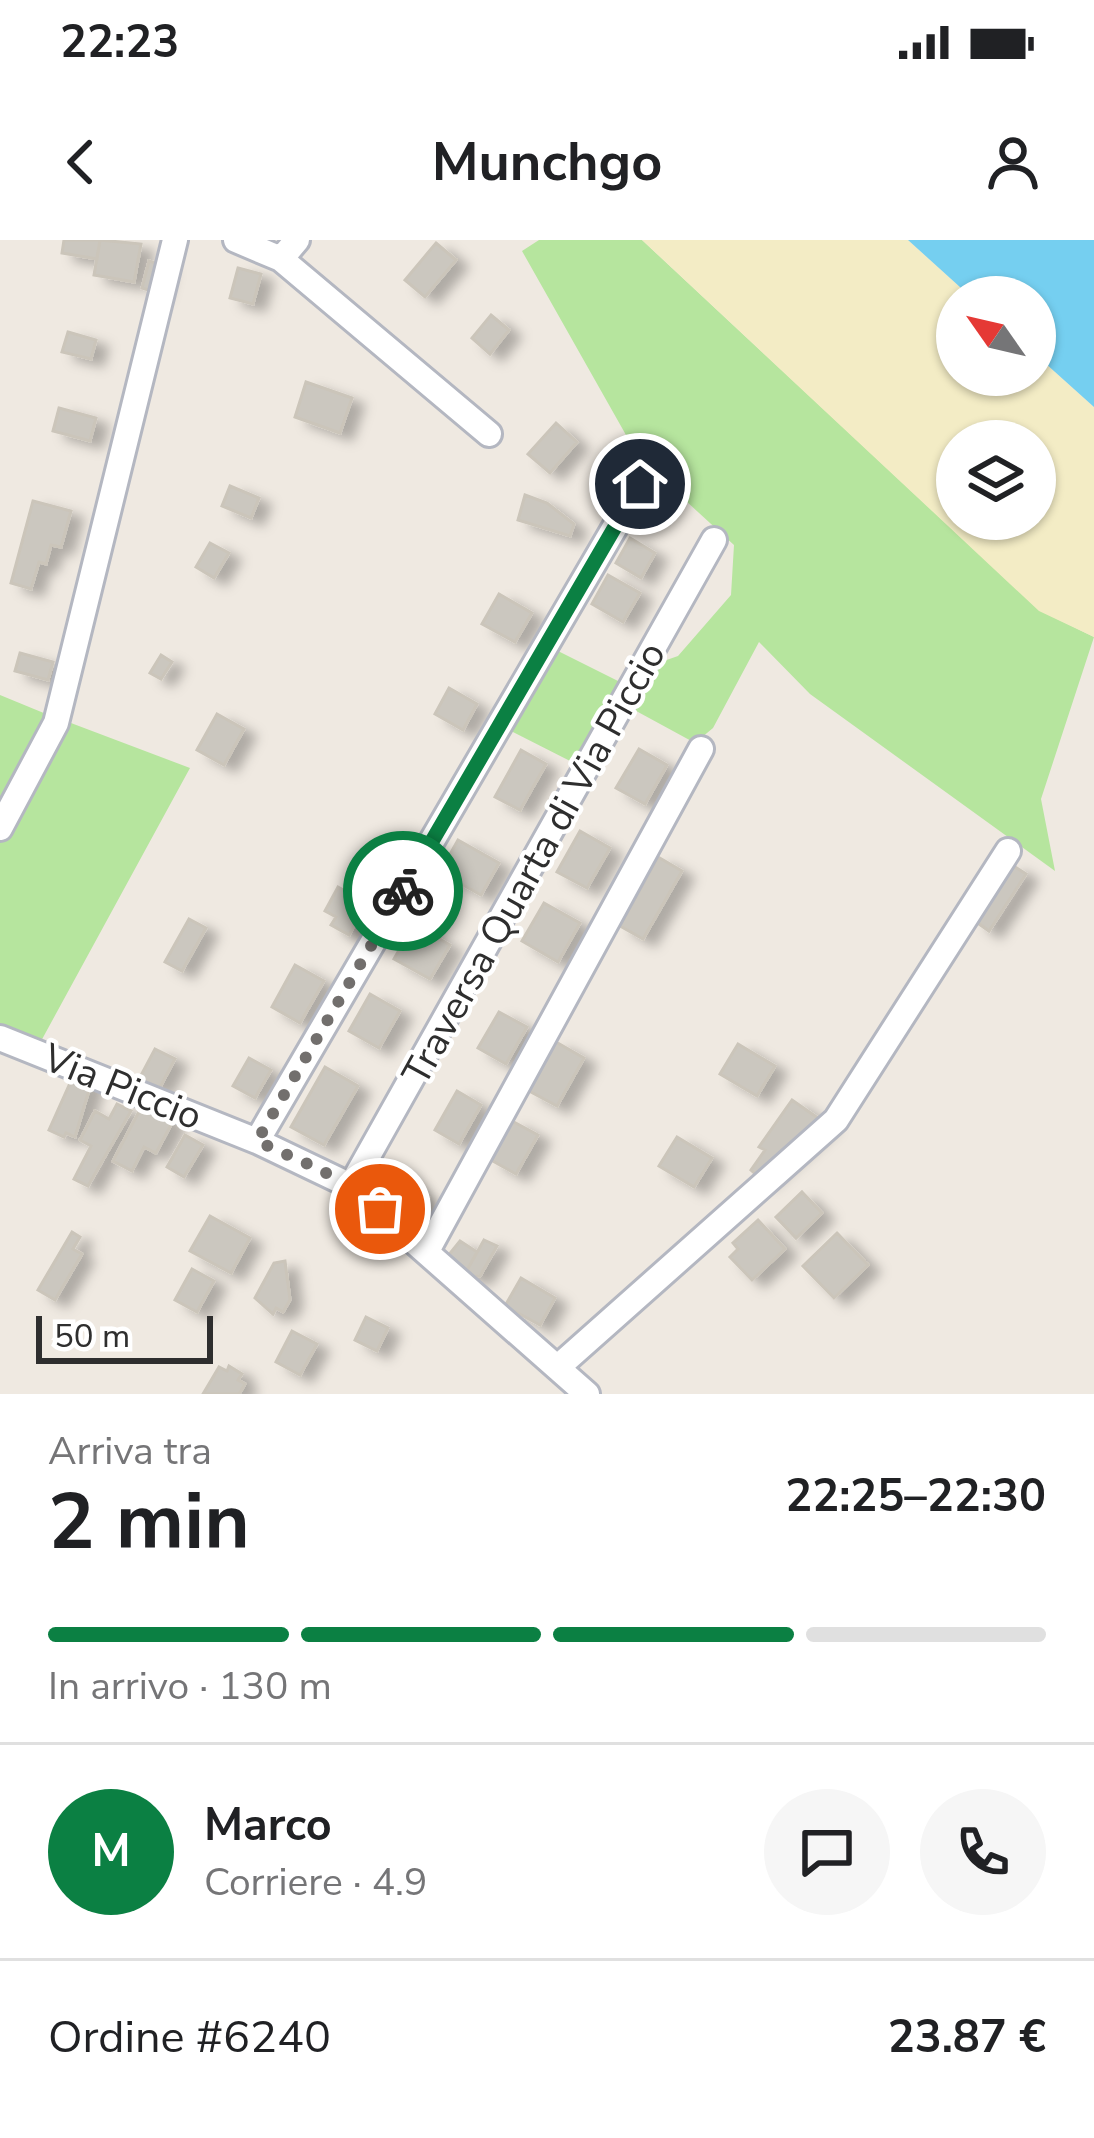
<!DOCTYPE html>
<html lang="it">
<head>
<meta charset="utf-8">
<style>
  :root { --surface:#fff; --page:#f6f6f6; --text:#202124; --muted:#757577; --line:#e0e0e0; --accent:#0b8043 }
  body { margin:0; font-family:"Nunito Sans",sans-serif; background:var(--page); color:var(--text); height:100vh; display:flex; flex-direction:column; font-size:45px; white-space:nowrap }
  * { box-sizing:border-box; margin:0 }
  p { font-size:39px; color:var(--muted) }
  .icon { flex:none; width:66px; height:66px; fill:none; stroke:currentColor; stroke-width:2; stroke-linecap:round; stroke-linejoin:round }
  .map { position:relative; height:1154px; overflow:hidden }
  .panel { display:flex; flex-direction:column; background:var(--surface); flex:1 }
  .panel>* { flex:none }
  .needle { width:78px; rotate:304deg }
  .controls { position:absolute; left:936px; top:36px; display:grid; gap:24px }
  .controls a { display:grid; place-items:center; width:120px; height:120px; border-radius:50%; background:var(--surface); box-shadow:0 3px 9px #0004; font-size:60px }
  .scale { position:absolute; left:36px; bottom:30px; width:177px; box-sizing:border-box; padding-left:12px; border:6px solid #2e2e2e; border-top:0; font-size:33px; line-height:42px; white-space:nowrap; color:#2e2e2e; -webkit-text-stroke:9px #fff; paint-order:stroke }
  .pin { position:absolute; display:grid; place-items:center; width:102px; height:102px; color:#fff; margin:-51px; border:6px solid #fff; border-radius:50%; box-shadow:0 3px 12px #0007 }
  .courier { position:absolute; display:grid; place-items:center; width:120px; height:120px; margin:-60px; border:9px solid #0b8043; border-radius:50%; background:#fff; color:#222; box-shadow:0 3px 15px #0007 }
  .summary em { font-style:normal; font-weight:700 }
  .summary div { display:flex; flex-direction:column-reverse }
  .summary { display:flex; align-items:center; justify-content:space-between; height:204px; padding:0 48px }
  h1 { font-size:78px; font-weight:700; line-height:90px }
  .bar { display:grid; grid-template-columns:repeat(4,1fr); gap:18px 12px; align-content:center; height:144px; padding:0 48px }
  .bar i { height:15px; border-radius:9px; background:var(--line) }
  .bar .current { background:var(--accent) }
  .bar p { grid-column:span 4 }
  .line { display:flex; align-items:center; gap:30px; padding:0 48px; border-top:3px solid var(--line) }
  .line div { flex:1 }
  .round { display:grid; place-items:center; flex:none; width:126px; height:126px; border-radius:63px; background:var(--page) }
  .status { display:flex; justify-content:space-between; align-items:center; height:84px; padding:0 60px; background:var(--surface); direction:ltr }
  .status svg { height:33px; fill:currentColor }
  header { display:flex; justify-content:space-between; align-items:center; height:156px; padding:0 48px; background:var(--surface); font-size:54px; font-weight:700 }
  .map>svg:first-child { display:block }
  .green { fill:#b6e59e }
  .sand { fill:#f3ecc5; fill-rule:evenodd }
  .water { fill:#75cff0 }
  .building { fill:#cbc7bf; stroke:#cbc5ba; stroke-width:3; filter:url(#shadow) }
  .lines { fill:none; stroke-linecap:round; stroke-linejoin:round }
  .minor-casing { stroke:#b4b7c1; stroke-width:30 }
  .minor { stroke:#fff; stroke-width:24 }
  .done { stroke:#726f6d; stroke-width:12; stroke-dasharray:0 21.6 }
  .route { stroke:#0b8043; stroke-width:15 }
  .labels { text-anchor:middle; stroke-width:9; stroke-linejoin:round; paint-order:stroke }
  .street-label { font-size:39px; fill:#2e2e2e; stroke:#fff }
</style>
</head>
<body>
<div class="status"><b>22:23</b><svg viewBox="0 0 49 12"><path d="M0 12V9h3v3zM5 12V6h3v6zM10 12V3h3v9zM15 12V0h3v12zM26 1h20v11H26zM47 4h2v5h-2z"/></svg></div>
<header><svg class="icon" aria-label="back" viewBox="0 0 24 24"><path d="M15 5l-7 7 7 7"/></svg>Munchgo<svg class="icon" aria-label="person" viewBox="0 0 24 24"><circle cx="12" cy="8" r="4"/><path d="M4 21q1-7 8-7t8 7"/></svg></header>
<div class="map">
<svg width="1094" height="1154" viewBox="0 0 1094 1154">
  <defs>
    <filter id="shadow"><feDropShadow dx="12" dy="7" stdDeviation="6" flood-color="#0004"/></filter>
  </defs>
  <rect width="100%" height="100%" fill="#efe9e1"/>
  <path class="green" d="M 539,0 L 642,0 L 1039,370 L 1094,397 L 1041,559 L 1055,631 L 810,454 L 759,402 L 713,488 L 695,503 L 627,466 L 658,423 L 678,416 L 731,355 L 734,305 L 639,218 L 522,11 Z
    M 552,408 L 624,444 L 578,525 L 505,488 Z
    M 0,455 L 51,476 L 0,578 Z
    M 63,480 L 190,528 L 40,803 L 0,788 L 0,602 Z"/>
  <path class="sand" d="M 642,0 L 908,0 L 971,57 L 957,57 L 957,135 L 1035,135 L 1035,114 L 1094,167 L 1094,397 L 1039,371 ZM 957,201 L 1035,201 L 1035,279 L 957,279 Z"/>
  <path class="water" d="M 908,0 L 1094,0 L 1094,167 L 1035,114 L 1035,57 L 971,57 Z"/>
  <path class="building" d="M 64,0 L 100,0 L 97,19 L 62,13 Z
    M 100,0 L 141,4 L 134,42 L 94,35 Z
    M 436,3 L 456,20 L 425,57 L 405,40 Z
    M 149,21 L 162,25 L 155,52 L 142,48 Z
    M 238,28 L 261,34 L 253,64 L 230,58 Z
    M 491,75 L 509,90 L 490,114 L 472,98 Z
    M 68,92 L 96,100 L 91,119 L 62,112 Z
    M 306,142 L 352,158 L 340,193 L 295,177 Z
    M 59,168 L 96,178 L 90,201 L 53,191 Z
    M 556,183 L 577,202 L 550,233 L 528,214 Z
    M 230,246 L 259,258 L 251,278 L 222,266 Z
    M 525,255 L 547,263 L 574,284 L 570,296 L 518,280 Z
    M 33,261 L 71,271 L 61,307 L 51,305 L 46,324 L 39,322 L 31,349 L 11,343 Z
    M 630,298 L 655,313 L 641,338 L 616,323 Z
    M 210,303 L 229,313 L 214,338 L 196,327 Z
    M 608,335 L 640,353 L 623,382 L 592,364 Z
    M 499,354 L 532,373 L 515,402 L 482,384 Z
    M 20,413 L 53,422 L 48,440 L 15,431 Z
    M 161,415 L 172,422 L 161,439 L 150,433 Z
    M 449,448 L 477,464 L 463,490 L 435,474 Z
    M 217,474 L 244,489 L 224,525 L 197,510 Z
    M 639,509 L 667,525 L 645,564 L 616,548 Z
    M 521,510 L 546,524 L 520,570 L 495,557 Z
    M 580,591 L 610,608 L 587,648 L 557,632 Z
    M 458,600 L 499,623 L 481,655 L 440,632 Z
    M 658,617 L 682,631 L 643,699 L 620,686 Z
    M 1012,625 L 1026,634 L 989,691 L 975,681 Z
    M 338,647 L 367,663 L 349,695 L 331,685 L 336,677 L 325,671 Z
    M 544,663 L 580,683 L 558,722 L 522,701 Z
    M 189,679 L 206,688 L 182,731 L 165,722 Z
    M 414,684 L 450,705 L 430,739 L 394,719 Z
    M 295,725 L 324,741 L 300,783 L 272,767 Z
    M 370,754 L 400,771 L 379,808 L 349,791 Z
    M 499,772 L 527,787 L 506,824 L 478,808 Z
    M 556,802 L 584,818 L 557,866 L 529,851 Z
    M 738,804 L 775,826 L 757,856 L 720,834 Z
    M 155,809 L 175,819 L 159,849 L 139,839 Z
    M 249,818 L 271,830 L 255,858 L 233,846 Z
    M 325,827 L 358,846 L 324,905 L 291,887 Z
    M 75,832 L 92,840 L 75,897 L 66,893 L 64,897 L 49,890 Z
    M 457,851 L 481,865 L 459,904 L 435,890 Z
    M 145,860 L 173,881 L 156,913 L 144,907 L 132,931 L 113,921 Z
    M 792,860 L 825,883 L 762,940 L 751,930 L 765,910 L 759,907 Z
    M 117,864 L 131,871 L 88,946 L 74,939 L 91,906 L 80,900 L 95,871 L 109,879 Z
    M 512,881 L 538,895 L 516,934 L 491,920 Z
    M 185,895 L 203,905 L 184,937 L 167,927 Z
    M 677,897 L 712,918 L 694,947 L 659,926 Z
    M 397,932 L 429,958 L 411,980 L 379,954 Z
    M 802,952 L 822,973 L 796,998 L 776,977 Z
    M 210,976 L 250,998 L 231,1033 L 190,1011 Z
    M 758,980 L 785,1009 L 752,1040 L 730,1017 L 738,1009 L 733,1003 Z
    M 72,992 L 80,997 L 73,1009 L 82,1014 L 55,1060 L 38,1050 Z
    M 837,993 L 868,1025 L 834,1058 L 803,1026 Z
    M 484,1000 L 497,1006 L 480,1036 L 471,1037 L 466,1032 Z
    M 460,1001 L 477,1012 L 466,1032 L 447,1017 Z
    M 285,1021 L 290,1060 L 283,1072 L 276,1068 L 273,1074 L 255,1058 L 274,1023 Z
    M 192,1029 L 214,1041 L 197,1072 L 175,1060 Z
    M 521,1038 L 555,1058 L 540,1085 L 505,1066 Z
    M 366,1077 L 388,1088 L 377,1111 L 355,1100 Z
    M 292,1091 L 317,1104 L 300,1135 L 276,1122 Z
    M 229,1126 L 242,1134 L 238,1140 L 245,1144 L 239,1154 L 203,1154 L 219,1127 L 227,1131 Z"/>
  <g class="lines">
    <g class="minor-casing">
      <path id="minor" d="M 236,0 L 281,19 L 489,194
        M 281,19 L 297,0
        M 0,588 L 56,483 L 175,0
        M 0,798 L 257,901 L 351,946 L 587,1154
        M 257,901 L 640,244
        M 351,946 L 714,300
        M 428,1009 L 701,509
        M 558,1127 L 836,880 L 1008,611"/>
    </g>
    <use href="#minor" class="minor"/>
  </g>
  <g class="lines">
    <path class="done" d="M 380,969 L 323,931 L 257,901 L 403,651"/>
    <path class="route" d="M 403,651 L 640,244"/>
  </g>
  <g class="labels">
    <g class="street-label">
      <text transform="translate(533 623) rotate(-61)" y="14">Traversa Quarta di Via Piccio</text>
      <text transform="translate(123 846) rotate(22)" y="14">Via Piccio</text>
    </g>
  </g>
</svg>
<div class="controls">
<a><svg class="needle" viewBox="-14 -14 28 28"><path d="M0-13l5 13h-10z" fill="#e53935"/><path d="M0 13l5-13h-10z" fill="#757577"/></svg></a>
<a><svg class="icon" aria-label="layers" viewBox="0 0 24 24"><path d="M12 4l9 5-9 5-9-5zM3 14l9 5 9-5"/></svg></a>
</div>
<div class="scale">50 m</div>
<div class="pin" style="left:380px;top:969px;background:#ea580c"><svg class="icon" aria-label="bag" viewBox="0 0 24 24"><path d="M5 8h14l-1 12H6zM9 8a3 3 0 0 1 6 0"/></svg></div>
<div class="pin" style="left:640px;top:244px;background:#1f2937"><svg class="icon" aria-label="home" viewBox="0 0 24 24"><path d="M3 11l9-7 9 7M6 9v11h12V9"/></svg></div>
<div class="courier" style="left:403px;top:651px"><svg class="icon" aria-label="bike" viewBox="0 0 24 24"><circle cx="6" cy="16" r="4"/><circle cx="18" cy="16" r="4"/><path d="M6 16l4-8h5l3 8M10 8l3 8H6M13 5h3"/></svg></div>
</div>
<section class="panel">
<div class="summary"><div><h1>2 min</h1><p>Arriva tra</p></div><em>22:25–22:30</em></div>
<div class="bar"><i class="current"></i><i class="current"></i><i class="current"></i><i></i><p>In arrivo · 130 m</p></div>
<div class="line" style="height:216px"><b class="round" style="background:var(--accent);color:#fff">M</b><div><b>Marco</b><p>Corriere · 4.9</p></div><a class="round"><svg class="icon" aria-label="chat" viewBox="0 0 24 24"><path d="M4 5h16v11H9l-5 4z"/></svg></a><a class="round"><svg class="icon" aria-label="phone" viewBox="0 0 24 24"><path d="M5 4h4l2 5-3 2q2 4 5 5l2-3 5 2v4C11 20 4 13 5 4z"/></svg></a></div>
<div class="line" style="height:156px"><div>Ordine #6240</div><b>23.87 €</b></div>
</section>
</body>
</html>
